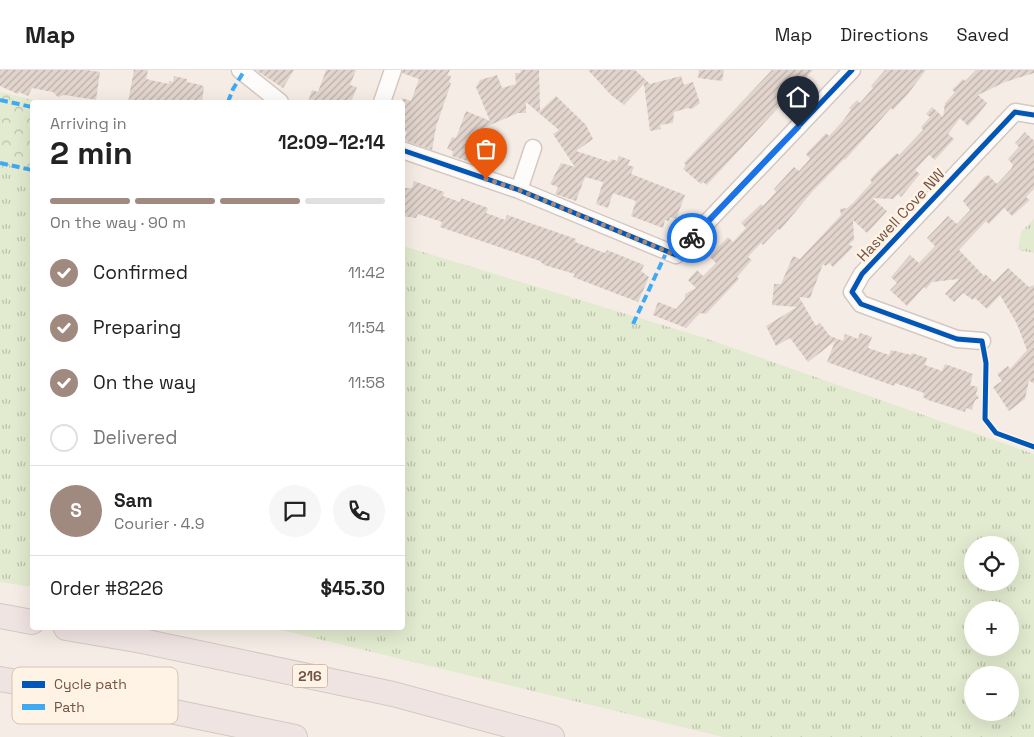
<!DOCTYPE html>
<html lang="en">
<head>
<meta charset="utf-8">
<style>
  :root { --surface:#fff; --page:#f6f6f6; --text:#222; --muted:#767676; --line:#e0e0e0; --accent:#a0897e }
  body { margin:0; font-family:"Space Grotesk",sans-serif; background:var(--page); color:var(--text); height:100vh; display:flex; flex-direction:column; font-size:19px; white-space:nowrap }
  * { box-sizing:border-box; margin:0 }
  p { font-size:16px; color:var(--muted) }
  .icon { flex:none; width:28px; height:28px; fill:none; stroke:currentColor; stroke-width:2; stroke-linecap:round; stroke-linejoin:round }
  .map { position:relative; flex:1; overflow:hidden }
  .sheet { position:absolute; left:30px; top:30px; width:375px; height:530px; display:flex; flex-direction:column; background:var(--surface); border-radius:5px; box-shadow:0 5px 20px #0002 }
  .sheet>* { flex:none }
  .buttons { position:absolute; left:964px; top:466px; display:grid; gap:10px }
  .buttons a { display:grid; place-items:center; width:55px; height:55px; border-radius:50%; background:var(--surface); box-shadow:0 5px 20px #0002; font-size:25px }
  .pin { position:absolute; display:grid; place-items:center; width:42px; height:42px; color:#fff; margin:-51px -21px; border-radius:50% 50% 50% 0; rotate:-45deg; box-shadow:0 0 5px #0007 }
  .pin .icon { rotate:45deg }
  .courier { position:absolute; display:grid; place-items:center; width:50px; height:50px; margin:-25px; border:4px solid #1a73e8; border-radius:50%; background:#fff; color:#222; box-shadow:0 1px 6px #0007 }
  .headline em { font-style:normal; font-weight:600 }
  .headline div { display:flex; flex-direction:column-reverse }
  .headline { display:flex; align-items:center; justify-content:space-between; height:85px; padding:0 20px }
  h1 { font-size:32px; font-weight:600; line-height:38px }
  .bar { display:grid; grid-template-columns:repeat(4,1fr); gap:8px 5px; align-content:center; height:60px; padding:0 20px }
  .bar i { height:6px; border-radius:4px; background:var(--line) }
  .bar .active { background:var(--accent) }
  .bar p { grid-column:span 4 }
  .line { display:flex; align-items:center; gap:12px; padding:0 20px; border-top:1px solid var(--line) }
  .line div { flex:1 }
  .round { display:grid; place-items:center; flex:none; width:52px; height:52px; border-radius:26px; background:var(--page) }
  ol { padding:0 20px; list-style:none }
  li { display:flex; align-items:center; gap:15px; height:55px }
  li p { margin-inline-start:auto }
  li .icon { padding:5px; border-radius:50%; background:var(--accent); color:#fff; stroke-width:4 }
  li:last-child { color:var(--muted) }
  li i { width:28px; height:28px; border:2px solid var(--line); border-radius:50% }
  header { display:flex; align-items:center; gap:30px; box-sizing:border-box; height:70px; padding:0 25px; background:var(--surface); border-bottom:1px solid var(--line) }
  header strong { font-size:24px }
  nav { display:flex; gap:28px; margin-inline-start:auto; font-size:18px }
  .map>svg:first-child { display:block }
  .grass { fill:url(#grass-tufts); fill-rule:evenodd }
  .park { fill:url(#park-crowns) }
  .building { fill:url(#building-hatch) }
  .lines { fill:none; stroke-linecap:round; stroke-linejoin:round }
  .minor-casing { stroke:#d4c8c1; stroke-width:19 }
  .highway-casing { stroke:#d4c9c3; stroke-width:26 }
  .minor { stroke:#fefcfb; stroke-width:16 }
  .highway { stroke:#f0e4e2; stroke-width:24 }
  .quiet { stroke:#3fa9f5; stroke-width:4; stroke-dasharray:8 4; stroke-linecap:butt }
  .cycleway-casing { stroke:#fff3e5; stroke-width:8 }
  .cycleway { stroke:#0057b8; stroke-width:5 }
  .done { stroke:#a0897e; stroke-width:5; stroke-dasharray:0 9 }
  .route { stroke:#1a73e8; stroke-width:6 }
  .labels { text-anchor:middle; stroke-width:5; stroke-linejoin:round; paint-order:stroke }
  .shield { fill:#fff3e5; stroke:#9c8376; stroke-width:1 }
  .shield-label { font-size:14px; font-weight:bold; fill:#725346 }
  .street-label { font-size:15px; fill:#725346; stroke:#fff3e5 }
  .key { fill:#fff3e5; stroke:#d5c3b5; stroke-width:1 }
  .key-label { font-size:14px; fill:#725346 }
</style>
</head>
<body>
<header>
<strong>Map</strong>
<nav><a>Map</a><a>Directions</a><a>Saved</a></nav>
</header>
<div class="map">
<svg width="1034" height="667" viewBox="0 0 1034 667">
  <defs>
    <pattern id="grass-tufts" width="24" height="20" patternUnits="userSpaceOnUse" patternTransform="scale(1.25)"><rect width="24" height="20" fill="#e2ebcf"/><path d="M3 7l-1-3M5 7V3M7 7l1-3M15 17l-1-3M17 17v-4M19 17l1-3" fill="none" stroke="#bcc1aa"/></pattern>
    <pattern id="park-crowns" width="20" height="18" patternUnits="userSpaceOnUse" patternTransform="scale(1.25)"><rect width="20" height="18" fill="#e2ebcf"/><path d="M2 6a3 3 0 1 1 6 0M12 15a3 3 0 1 1 6 0" fill="none" stroke="#bcc1aa"/></pattern>
    <pattern id="building-hatch" width="6" height="6" patternUnits="userSpaceOnUse" patternTransform="scale(1.25)"><rect width="6" height="6" fill="#e1d5cd"/><path d="M-1 1l2-2M0 6l6-6M5 7l2-2" fill="none" stroke="#bbafa8"/></pattern>
  </defs>
  <rect width="100%" height="100%" fill="#f5ede5"/>
  <path class="grass" d="M 0,89 L 32,96 L 32,517 L 0,512 Z
    M 1034,149 L 1034,183 L 1018,180 L 1021,162 Z
    M 403,176 L 702,267 L 1034,384 L 1034,667 L 723,667 L 273,558 L 402,558 ZM 972,475 L 1010,475 L 1010,512 L 972,512 ZM 972,540 L 1010,540 L 1010,578 L 972,578 ZM 972,605 L 1010,605 L 1010,642 L 972,642 Z"/>
  <path class="park" d="M 0,22 L 42,32 L 32,32 L 32,105 L 0,103 Z"/>
  <path class="building" d="M 0,0 L 86,0 L 100,2 L 96,30 L 64,25 L 58,27 L 53,22 L 32,18 L 28,26 L 19,22 L 18,24 L 0,16 Z
    M 134,0 L 148,0 L 146,9 L 169,14 L 169,11 L 173,12 L 174,6 L 187,9 L 187,12 L 201,15 L 204,17 L 202,32 L 128,32 Z
    M 256,0 L 294,0 L 283,18 Z
    M 326,0 L 356,0 L 350,15 L 357,17 L 351,32 L 308,32 L 312,20 L 318,22 Z
    M 403,0 L 450,0 L 447,5 L 451,6 L 449,12 L 451,13 L 436,57 L 432,80 L 404,70 L 407,62 L 402,60 L 402,28 L 411,31 L 419,9 L 402,3 Z
    M 521,0 L 539,0 L 540,41 L 556,26 L 586,55 L 593,69 L 576,81 L 610,92 L 611,89 L 617,91 L 619,86 L 630,90 L 628,95 L 634,97 L 631,104 L 685,125 L 676,149 L 670,147 L 669,151 L 665,150 L 663,158 L 631,146 L 636,131 L 613,123 L 608,138 L 596,134 L 603,112 L 585,107 L 576,131 L 555,124 L 558,117 L 550,114 L 561,93 L 575,97 L 553,64 L 559,60 L 526,32 L 526,43 L 518,43 L 483,58 L 497,64 L 485,97 L 452,86 L 453,81 L 447,79 L 452,67 L 456,68 L 466,41 L 490,51 L 476,17 L 480,10 L 497,5 L 502,18 L 516,14 L 515,3 L 520,3 Z
    M 588,0 L 635,0 L 650,14 L 681,6 L 684,15 L 693,12 L 700,33 L 692,39 L 688,38 L 674,42 L 673,53 L 660,55 L 661,59 L 650,61 L 644,14 L 624,35 L 611,25 Z
    M 699,0 L 724,0 L 722,11 L 698,8 Z
    M 772,0 L 813,0 L 707,115 L 703,112 L 701,114 L 683,99 L 686,95 L 684,93 Z
    M 885,0 L 926,0 L 907,25 L 893,40 L 891,38 L 845,90 L 844,89 L 812,122 L 780,160 L 778,159 L 763,175 L 761,173 L 748,187 L 752,190 L 737,207 L 739,209 L 706,244 L 700,243 L 686,258 L 653,245 L 658,232 L 676,239 L 685,229 L 685,224 L 696,218 L 688,210 L 697,200 L 703,206 L 716,193 L 710,187 L 719,176 L 728,167 L 733,172 L 746,158 L 741,153 L 761,134 L 763,136 L 776,122 L 774,119 L 794,97 L 799,101 L 810,89 L 806,84 L 826,63 L 829,66 L 842,52 L 851,40 L 849,38 L 857,30 L 860,33 L 873,18 L 871,16 Z
    M 976,0 L 1034,0 L 1034,3 L 1005,12 L 978,25 L 987,33 L 977,46 L 968,56 L 960,48 L 948,64 L 954,69 L 935,90 L 929,85 L 915,100 L 920,104 L 901,127 L 898,124 L 893,129 L 872,128 L 887,141 L 867,163 L 853,150 L 854,170 L 849,174 L 853,177 L 833,197 L 829,193 L 826,196 L 823,194 L 810,228 L 799,227 L 816,256 L 820,253 L 830,266 L 843,271 L 845,264 L 858,269 L 860,263 L 872,267 L 868,278 L 889,285 L 891,280 L 911,285 L 912,283 L 927,288 L 925,295 L 942,301 L 945,294 L 973,304 L 970,315 L 978,317 L 976,324 L 979,328 L 975,330 L 972,340 L 966,338 L 965,342 L 928,330 L 923,327 L 924,323 L 895,313 L 894,316 L 827,292 L 835,271 L 808,292 L 790,268 L 776,276 L 766,256 L 797,237 L 772,235 L 774,214 L 781,214 L 793,186 L 800,189 L 841,145 L 840,139 L 847,138 L 853,133 L 872,112 L 870,110 L 877,102 L 897,83 L 899,85 L 904,80 L 923,60 L 921,57 L 930,47 L 926,44 L 932,37 L 943,47 L 945,33 L 955,22 L 952,20 L 963,9 L 965,11 Z
    M 1025,62 L 1034,71 L 1034,119 L 1026,127 L 1030,130 L 1012,146 L 1004,138 L 989,154 L 986,151 L 959,180 L 984,206 L 985,204 L 994,212 L 1008,198 L 1029,217 L 1034,215 L 1034,314 L 1029,310 L 1025,329 L 1009,341 L 993,317 L 1002,311 L 997,304 L 1008,296 L 1010,299 L 1027,280 L 1017,254 L 1000,225 L 987,239 L 975,228 L 973,230 L 963,223 L 954,232 L 945,224 L 959,209 L 932,212 L 926,219 L 924,217 L 907,236 L 890,220 L 897,213 L 891,207 L 910,185 L 919,193 L 935,176 L 927,168 L 948,146 L 957,154 L 970,140 L 963,131 L 985,106 L 988,105 L 997,114 L 1011,99 L 1013,95 L 1008,89 L 1019,77 L 1015,73 Z
    M 414,111 L 444,122 L 443,126 L 460,132 L 461,128 L 488,138 L 486,143 L 505,150 L 507,145 L 576,169 L 575,172 L 605,183 L 607,180 L 644,195 L 641,201 L 649,207 L 638,232 L 573,207 L 575,204 L 544,195 L 540,191 L 440,157 L 442,152 L 418,144 L 416,148 L 402,146 L 402,118 L 412,118 Z"/>
  <g class="lines">
    <g class="minor-casing">
      <path id="minor" d="M 240,0 L 280,32
        M 382,32 L 393,0
        M 402,80 L 519,120 L 676,185 L 852,0
        M 519,120 L 533,78
        M 982,271 L 957,269 L 861,234 L 852,222 L 862,204 L 1015,42 L 1034,45"/>
    </g>
    <g class="highway-casing">
      <path id="highway" d="M 0,546 L 32,552
        M 66,558 L 142,571 L 393,624 L 552,667
        M 0,609 L 122,631 L 295,667"/>
    </g>
    <use href="#minor" class="minor"/>
    <use href="#highway" class="highway"/>
    <path class="quiet" d="M 0,30 L 32,37
      M 228,32 L 233,19 L 243,3
      M 0,93 L 32,100
      M 633,254 L 667,181"/>
    <g class="cycleway-casing">
      <path id="cycleway" d="M 1034,45 L 1015,42 L 862,204 L 852,222 L 861,234 L 957,269 L 982,271 L 986,293 L 985,349 L 996,363 L 1034,377
        M 402,80 L 519,120 L 676,185 L 852,0"/>
    </g>
    <use href="#cycleway" class="cycleway"/>
  </g>
  <g class="lines">
    <path class="done" d="M 486,109 L 519,120 L 676,185 L 692,168"/>
    <path class="route" d="M 692,168 L 798,57"/>
  </g>
  <g class="labels">
    <rect class="shield" x="292.5" y="594.5" width="35" height="23" rx="4"/>
    <g class="shield-label">
      <text x="310" y="611">216</text>
    </g>
    <g class="street-label">
      <text transform="translate(901 145) rotate(-47)" y="5">Haswell Cove NW</text>
    </g>
  </g>
  <rect x="12" y="597" width="166" height="57" rx="8" class="key"/>
  <rect x="22" y="611" width="23" height="7" fill="#0057b8"/>
  <rect x="22" y="634" width="23" height="6" fill="#3fa9f5"/>
  <g class="key-label">
    <text x="54" y="619">Cycle path</text>
    <text x="54" y="642">Path</text>
  </g>
</svg>
<div class="buttons">
<a><svg class="icon" aria-label="locate" viewBox="0 0 24 24"><circle cx="12" cy="12" r="6"/><path d="M12 2v4M12 18v4M2 12h4M18 12h4"/></svg></a>
<a>+</a>
<a>−</a>
</div>
<div class="pin" style="left:486px;top:109px;background:#ea580c"><svg class="icon" aria-label="bag" viewBox="0 0 24 24"><path d="M5 8h14l-1 12H6zM9 8a3 3 0 0 1 6 0"/></svg></div>
<div class="pin" style="left:798px;top:57px;background:#1f2937"><svg class="icon" aria-label="home" viewBox="0 0 24 24"><path d="M3 11l9-7 9 7M6 9v11h12V9"/></svg></div>
<div class="courier" style="left:692px;top:168px"><svg class="icon" aria-label="bike" viewBox="0 0 24 24"><circle cx="6" cy="16" r="4"/><circle cx="18" cy="16" r="4"/><path d="M6 16l4-8h5l3 8M10 8l3 8H6M13 5h3"/></svg></div>
<section class="sheet">
<div class="headline"><div><h1>2 min</h1><p>Arriving in</p></div><em>12:09–12:14</em></div>
<div class="bar"><i class="active"></i><i class="active"></i><i class="active"></i><i></i><p>On the way · 90 m</p></div>
<ol>
<li><svg class="icon" aria-label="check" viewBox="0 0 24 24"><path d="M5 12l5 5 9-10"/></svg>Confirmed<p>11:42</p></li>
<li><svg class="icon" aria-label="check" viewBox="0 0 24 24"><path d="M5 12l5 5 9-10"/></svg>Preparing<p>11:54</p></li>
<li><svg class="icon" aria-label="check" viewBox="0 0 24 24"><path d="M5 12l5 5 9-10"/></svg>On the way<p>11:58</p></li>
<li><i></i>Delivered</li>
</ol>
<div class="line" style="height:90px"><b class="round" style="background:var(--accent);color:#fff">S</b><div><b>Sam</b><p>Courier · 4.9</p></div><a class="round"><svg class="icon" aria-label="chat" viewBox="0 0 24 24"><path d="M4 5h16v11H9l-5 4z"/></svg></a><a class="round"><svg class="icon" aria-label="phone" viewBox="0 0 24 24"><path d="M5 4h4l2 5-3 2q2 4 5 5l2-3 5 2v4C11 20 4 13 5 4z"/></svg></a></div>
<div class="line" style="height:65px"><div>Order #8226</div><b>$45.30</b></div>
</section>
</div>
</body>
</html>
